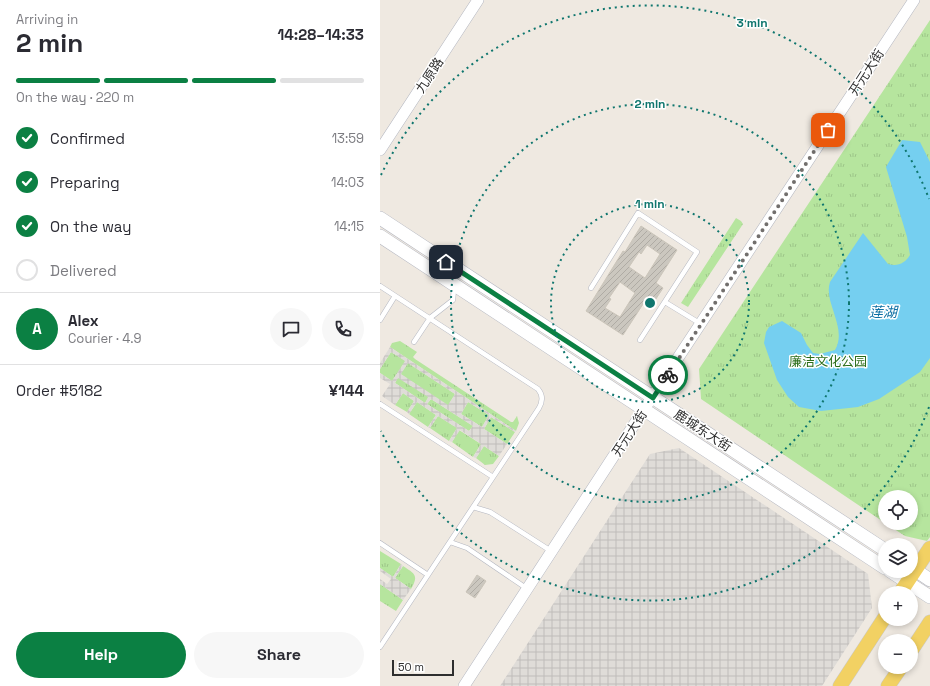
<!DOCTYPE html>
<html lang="en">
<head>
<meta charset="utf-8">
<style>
  :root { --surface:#fff; --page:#f7f7f7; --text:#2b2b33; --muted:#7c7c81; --line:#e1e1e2; --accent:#0b8043 }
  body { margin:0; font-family:"Space Grotesk","Noto Sans SC",sans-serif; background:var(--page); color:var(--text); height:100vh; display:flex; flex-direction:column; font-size:15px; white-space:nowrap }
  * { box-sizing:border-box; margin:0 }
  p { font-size:13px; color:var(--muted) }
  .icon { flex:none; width:22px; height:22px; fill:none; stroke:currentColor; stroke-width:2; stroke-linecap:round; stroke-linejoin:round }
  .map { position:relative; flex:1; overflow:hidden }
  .side { display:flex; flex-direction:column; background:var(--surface); width:380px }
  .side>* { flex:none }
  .fabs { position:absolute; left:498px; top:490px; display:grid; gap:8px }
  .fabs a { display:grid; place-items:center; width:40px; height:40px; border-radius:50%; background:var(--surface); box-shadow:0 2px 6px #0003; font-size:20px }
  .scale { position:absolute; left:12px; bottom:10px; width:62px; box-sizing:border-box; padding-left:4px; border:2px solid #2e2e2e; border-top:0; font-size:11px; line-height:14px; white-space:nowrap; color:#2e2e2e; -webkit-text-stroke:3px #fff; paint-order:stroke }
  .pin { position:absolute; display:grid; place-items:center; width:34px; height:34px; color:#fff; margin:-17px; border-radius:8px; box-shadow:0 2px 6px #0006 }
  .courier { position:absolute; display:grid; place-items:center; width:40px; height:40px; margin:-20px; border:3px solid #0b8043; border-radius:50%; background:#fff; color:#222; box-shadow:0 1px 5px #0007 }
  .head em { font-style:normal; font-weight:800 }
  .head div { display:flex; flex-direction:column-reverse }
  .head { display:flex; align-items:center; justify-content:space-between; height:68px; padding:0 16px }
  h1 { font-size:26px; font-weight:800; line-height:30px }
  .bar { display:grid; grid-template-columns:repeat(4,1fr); gap:6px 4px; align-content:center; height:48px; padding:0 16px }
  .bar i { height:5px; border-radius:3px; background:var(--line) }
  .bar .on { background:var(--accent) }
  .bar p { grid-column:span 4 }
  .line { display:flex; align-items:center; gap:10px; padding:0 16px; border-top:1px solid var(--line) }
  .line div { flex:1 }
  .round { display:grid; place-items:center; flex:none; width:42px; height:42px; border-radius:21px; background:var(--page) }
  ol { padding:0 16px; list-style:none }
  li { display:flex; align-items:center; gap:12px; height:44px }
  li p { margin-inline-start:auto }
  li .icon { padding:4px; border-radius:50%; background:var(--accent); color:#fff; stroke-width:4 }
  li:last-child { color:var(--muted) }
  li i { width:22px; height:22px; border:2px solid var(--line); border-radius:50% }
  .primary-button { display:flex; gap:8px; margin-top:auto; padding:8px 16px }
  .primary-button a { flex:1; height:46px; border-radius:24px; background:var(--accent); color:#fff; font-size:16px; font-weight:800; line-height:46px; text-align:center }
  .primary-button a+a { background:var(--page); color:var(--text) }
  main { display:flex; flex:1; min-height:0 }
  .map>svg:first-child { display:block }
  .grass { fill:url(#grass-tufts) }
  .plaza { fill:url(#plaza-grid); fill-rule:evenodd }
  .water { fill:#75cff0 }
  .building { fill:url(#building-hatch); stroke:#cbc5ba; fill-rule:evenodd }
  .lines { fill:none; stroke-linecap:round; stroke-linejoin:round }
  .service-casing { stroke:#b4b7c1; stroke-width:5.5 }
  .tertiary-casing { stroke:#b4b7c1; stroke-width:12 }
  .secondary-casing { stroke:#b4b7c1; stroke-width:14 }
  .primary-casing { stroke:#c9c9c9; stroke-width:15 }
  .service { stroke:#fff; stroke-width:4.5 }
  .tertiary { stroke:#fff; stroke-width:11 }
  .secondary { stroke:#fff; stroke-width:13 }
  .primary { stroke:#f2d163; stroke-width:14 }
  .done { stroke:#726f6d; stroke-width:4; stroke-dasharray:0 7.2 }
  .route { stroke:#0b8043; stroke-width:5 }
  .ring { fill:none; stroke:#0f766e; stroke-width:2; stroke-dasharray:2 4 }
  .labels { text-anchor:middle; stroke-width:3; stroke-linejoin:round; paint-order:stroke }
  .street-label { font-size:13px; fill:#2e2e2e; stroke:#fff }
  .park-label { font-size:13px; fill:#2c6e1b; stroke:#fff }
  .water-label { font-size:14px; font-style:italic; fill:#0d6fa3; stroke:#fff }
  .centre { fill:#0f766e; stroke:#fff; stroke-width:2 }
  .ring-label { font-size:12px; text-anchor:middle; font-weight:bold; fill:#0f766e; stroke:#fff; stroke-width:3; stroke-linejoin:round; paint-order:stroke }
</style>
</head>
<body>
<main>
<section class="side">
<div class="head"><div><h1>2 min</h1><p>Arriving in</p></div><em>14:28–14:33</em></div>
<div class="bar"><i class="on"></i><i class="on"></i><i class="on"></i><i></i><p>On the way · 220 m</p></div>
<ol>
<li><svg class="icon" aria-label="check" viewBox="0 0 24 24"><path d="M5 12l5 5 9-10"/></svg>Confirmed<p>13:59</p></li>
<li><svg class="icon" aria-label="check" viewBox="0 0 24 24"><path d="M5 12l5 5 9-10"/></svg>Preparing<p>14:03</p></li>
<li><svg class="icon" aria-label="check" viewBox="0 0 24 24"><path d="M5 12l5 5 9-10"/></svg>On the way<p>14:15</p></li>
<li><i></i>Delivered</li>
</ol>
<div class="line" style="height:72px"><b class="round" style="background:var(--accent);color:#fff">A</b><div><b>Alex</b><p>Courier · 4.9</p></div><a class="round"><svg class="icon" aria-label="chat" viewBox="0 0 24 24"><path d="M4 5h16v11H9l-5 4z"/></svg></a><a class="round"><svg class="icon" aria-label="phone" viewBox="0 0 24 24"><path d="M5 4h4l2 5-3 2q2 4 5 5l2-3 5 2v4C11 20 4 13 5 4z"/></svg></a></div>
<div class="line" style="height:52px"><div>Order #5182</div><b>¥144</b></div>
<div class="primary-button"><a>Help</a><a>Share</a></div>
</section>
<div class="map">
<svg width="550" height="686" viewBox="0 0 550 686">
  <defs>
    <pattern id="grass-tufts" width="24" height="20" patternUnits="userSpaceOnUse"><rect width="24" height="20" fill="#b6e59e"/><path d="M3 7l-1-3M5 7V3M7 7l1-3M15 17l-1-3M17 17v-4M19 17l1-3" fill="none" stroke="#9dc588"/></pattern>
    <pattern id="plaza-grid" width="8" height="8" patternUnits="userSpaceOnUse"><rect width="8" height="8" fill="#dfdcd8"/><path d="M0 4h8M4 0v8" fill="none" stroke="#c0bdba"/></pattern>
    <pattern id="building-hatch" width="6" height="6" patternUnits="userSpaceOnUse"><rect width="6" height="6" fill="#cbc7bf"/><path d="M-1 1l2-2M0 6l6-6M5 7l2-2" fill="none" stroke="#afaba4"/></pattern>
  </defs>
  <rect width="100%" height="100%" fill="#efe9e1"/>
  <path class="grass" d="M 550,20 L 550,537 L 547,541 L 525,536 L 505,523 L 531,523 L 531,497 L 505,497 L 505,523 L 321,399 L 319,369 Z
    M 356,218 L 361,221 L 363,224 L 308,307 L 301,303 Z
    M 20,341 L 37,352 L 33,357 L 35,359 L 131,422 L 133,422 L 137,416 L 139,423 L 136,431 L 10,347 L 12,343 Z
    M 11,352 L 26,361 L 12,381 L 0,373 L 0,369 Z
    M 28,363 L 75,394 L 68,406 L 20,374 Z
    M 18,377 L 49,397 L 45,403 L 15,383 Z
    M 23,393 L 34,401 L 27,412 L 15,405 Z
    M 51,399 L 93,426 L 89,431 L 47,404 Z
    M 37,402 L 56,415 L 48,427 L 29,414 Z
    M 88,402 L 109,415 L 102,427 L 81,414 Z
    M 58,416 L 77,428 L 69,441 L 50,428 Z
    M 111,417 L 135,432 L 127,444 L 104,429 Z
    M 79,430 L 101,444 L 93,457 L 72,442 Z
    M 104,446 L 119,456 L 113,464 L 105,465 L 96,458 Z
    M 0,551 L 21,564 L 13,577 L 0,568 Z
    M 23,566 C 35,574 39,575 31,589 L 15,578 Z
    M 0,584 L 23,600 L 16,611 L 0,601 Z"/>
  <path class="plaza" d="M 10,347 L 136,431 L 135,432 L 111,417 L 104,429 L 127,444 L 119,456 L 104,446 L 96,458 L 93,457 L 101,444 L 80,430 L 72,442 L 69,441 L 77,428 L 58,416 L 50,428 L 48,427 L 56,415 L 37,402 L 29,414 L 27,412 L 34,401 L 23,393 L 15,405 L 2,396 L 10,384 L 0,378 L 0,373 L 12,381 L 25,361 L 11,352 L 0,369 L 0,363 ZM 28,363 L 75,394 L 68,405 L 21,374 ZM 18,378 L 48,397 L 45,403 L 15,383 ZM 51,399 L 93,426 L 89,431 L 47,404 ZM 88,402 L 109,415 L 102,427 L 81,414 Z
    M 299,448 L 488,574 L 492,608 L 442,686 L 120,686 L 270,454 Z
    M 21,564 L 23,566 L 15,578 L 31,589 L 23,600 L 0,584 L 0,579 L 7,584 L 11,579 L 0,571 L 0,568 L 13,577 Z"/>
  <path class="water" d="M 522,140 L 540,142 L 550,162 L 550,358 L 540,372 L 499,399 L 478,407 L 441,411 L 419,407 L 408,397 L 397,380 L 384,343 L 386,332 L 389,327 L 402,321 L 421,333 L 427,345 L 433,353 L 440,354 L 455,350 C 468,328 443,302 450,282 L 483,233 L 508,264 C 518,267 525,263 530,255 L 527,237 L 506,167 Z"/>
  <path class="building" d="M 261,226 L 297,250 L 276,283 L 283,288 L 272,305 L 265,301 L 243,335 L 206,311 L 243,251 L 245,252 ZM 267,245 L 280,254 L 265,278 L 249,267 L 259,252 L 261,254 ZM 240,282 L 255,293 L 240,317 L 225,308 L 231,299 L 229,298 Z
    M 97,575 L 106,581 L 95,598 L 86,592 Z"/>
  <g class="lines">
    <g class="service-casing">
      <path id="service" d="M 0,286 L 158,389 C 163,395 163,401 159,408 L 0,647
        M 211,288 L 258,213 L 317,252 L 260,340
        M 285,302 L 321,324
        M 0,320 L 15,296
        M 34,342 L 50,318 L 73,300 L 74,288
        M 0,404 L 113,477
        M 93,507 L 110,512 L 171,551
        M 70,542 L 87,548 L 146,588
        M 0,543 L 48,575"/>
    </g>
    <g class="tertiary-casing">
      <path id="tertiary" d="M 0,150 L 98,0
        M 84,686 L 259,417 L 534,0"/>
    </g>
    <g class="secondary-casing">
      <path id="secondary" d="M 0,218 L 505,550
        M 0,236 L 505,568
        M 531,567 L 550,580
        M 510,571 L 550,597"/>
    </g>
    <g class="primary-casing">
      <path id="primary" d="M 520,593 L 550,548
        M 531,651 L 550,622
        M 460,686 L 505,617
        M 508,686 L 521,667"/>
    </g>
    <use href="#service" class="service"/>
    <use href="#tertiary" class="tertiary"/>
    <use href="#secondary" class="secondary"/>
    <use href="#primary" class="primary"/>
  </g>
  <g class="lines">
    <path class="done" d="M 288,375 L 448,130"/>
    <path class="route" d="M 66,262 L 273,398 L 288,375"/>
  </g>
  <g class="ring">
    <circle cx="270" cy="303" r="99"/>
    <circle cx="270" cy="303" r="199"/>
    <path d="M549 407A298 298 0 0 1 1 431M1 175A298 298 0 0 1 549 199"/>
  </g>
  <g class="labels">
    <g class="street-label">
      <text transform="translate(486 72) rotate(-57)" y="5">开元大街</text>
      <text transform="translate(49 75) rotate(-57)" y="5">九原路</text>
      <text transform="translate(323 430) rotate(33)" y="5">鹿城东大街</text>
      <text transform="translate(249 433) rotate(-57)" y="5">开元大街</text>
    </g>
    <g class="park-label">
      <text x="448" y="366">廉洁文化公园</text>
    </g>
    <g class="water-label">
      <text x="503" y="317">莲湖</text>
    </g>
  </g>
  <circle cx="270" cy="303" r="6" class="centre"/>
  <g class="ring-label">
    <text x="372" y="27">3 min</text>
    <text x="270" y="108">2 min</text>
    <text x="270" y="208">1 min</text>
  </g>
</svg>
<div class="fabs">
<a><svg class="icon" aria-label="locate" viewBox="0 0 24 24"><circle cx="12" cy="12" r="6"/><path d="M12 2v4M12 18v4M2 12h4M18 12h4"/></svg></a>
<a><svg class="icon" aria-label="layers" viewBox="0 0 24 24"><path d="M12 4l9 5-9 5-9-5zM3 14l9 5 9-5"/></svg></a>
<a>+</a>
<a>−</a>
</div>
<div class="scale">50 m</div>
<div class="pin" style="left:448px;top:130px;background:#ea580c"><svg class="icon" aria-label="bag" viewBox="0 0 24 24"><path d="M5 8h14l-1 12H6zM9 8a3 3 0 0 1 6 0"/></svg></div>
<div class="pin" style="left:66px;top:262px;background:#1f2937"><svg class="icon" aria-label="home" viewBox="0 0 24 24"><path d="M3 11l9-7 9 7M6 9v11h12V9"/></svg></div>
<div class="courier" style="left:288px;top:375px"><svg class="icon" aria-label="bike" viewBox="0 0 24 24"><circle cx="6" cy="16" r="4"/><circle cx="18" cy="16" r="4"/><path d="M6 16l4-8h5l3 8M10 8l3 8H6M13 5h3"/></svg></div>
</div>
</main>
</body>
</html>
